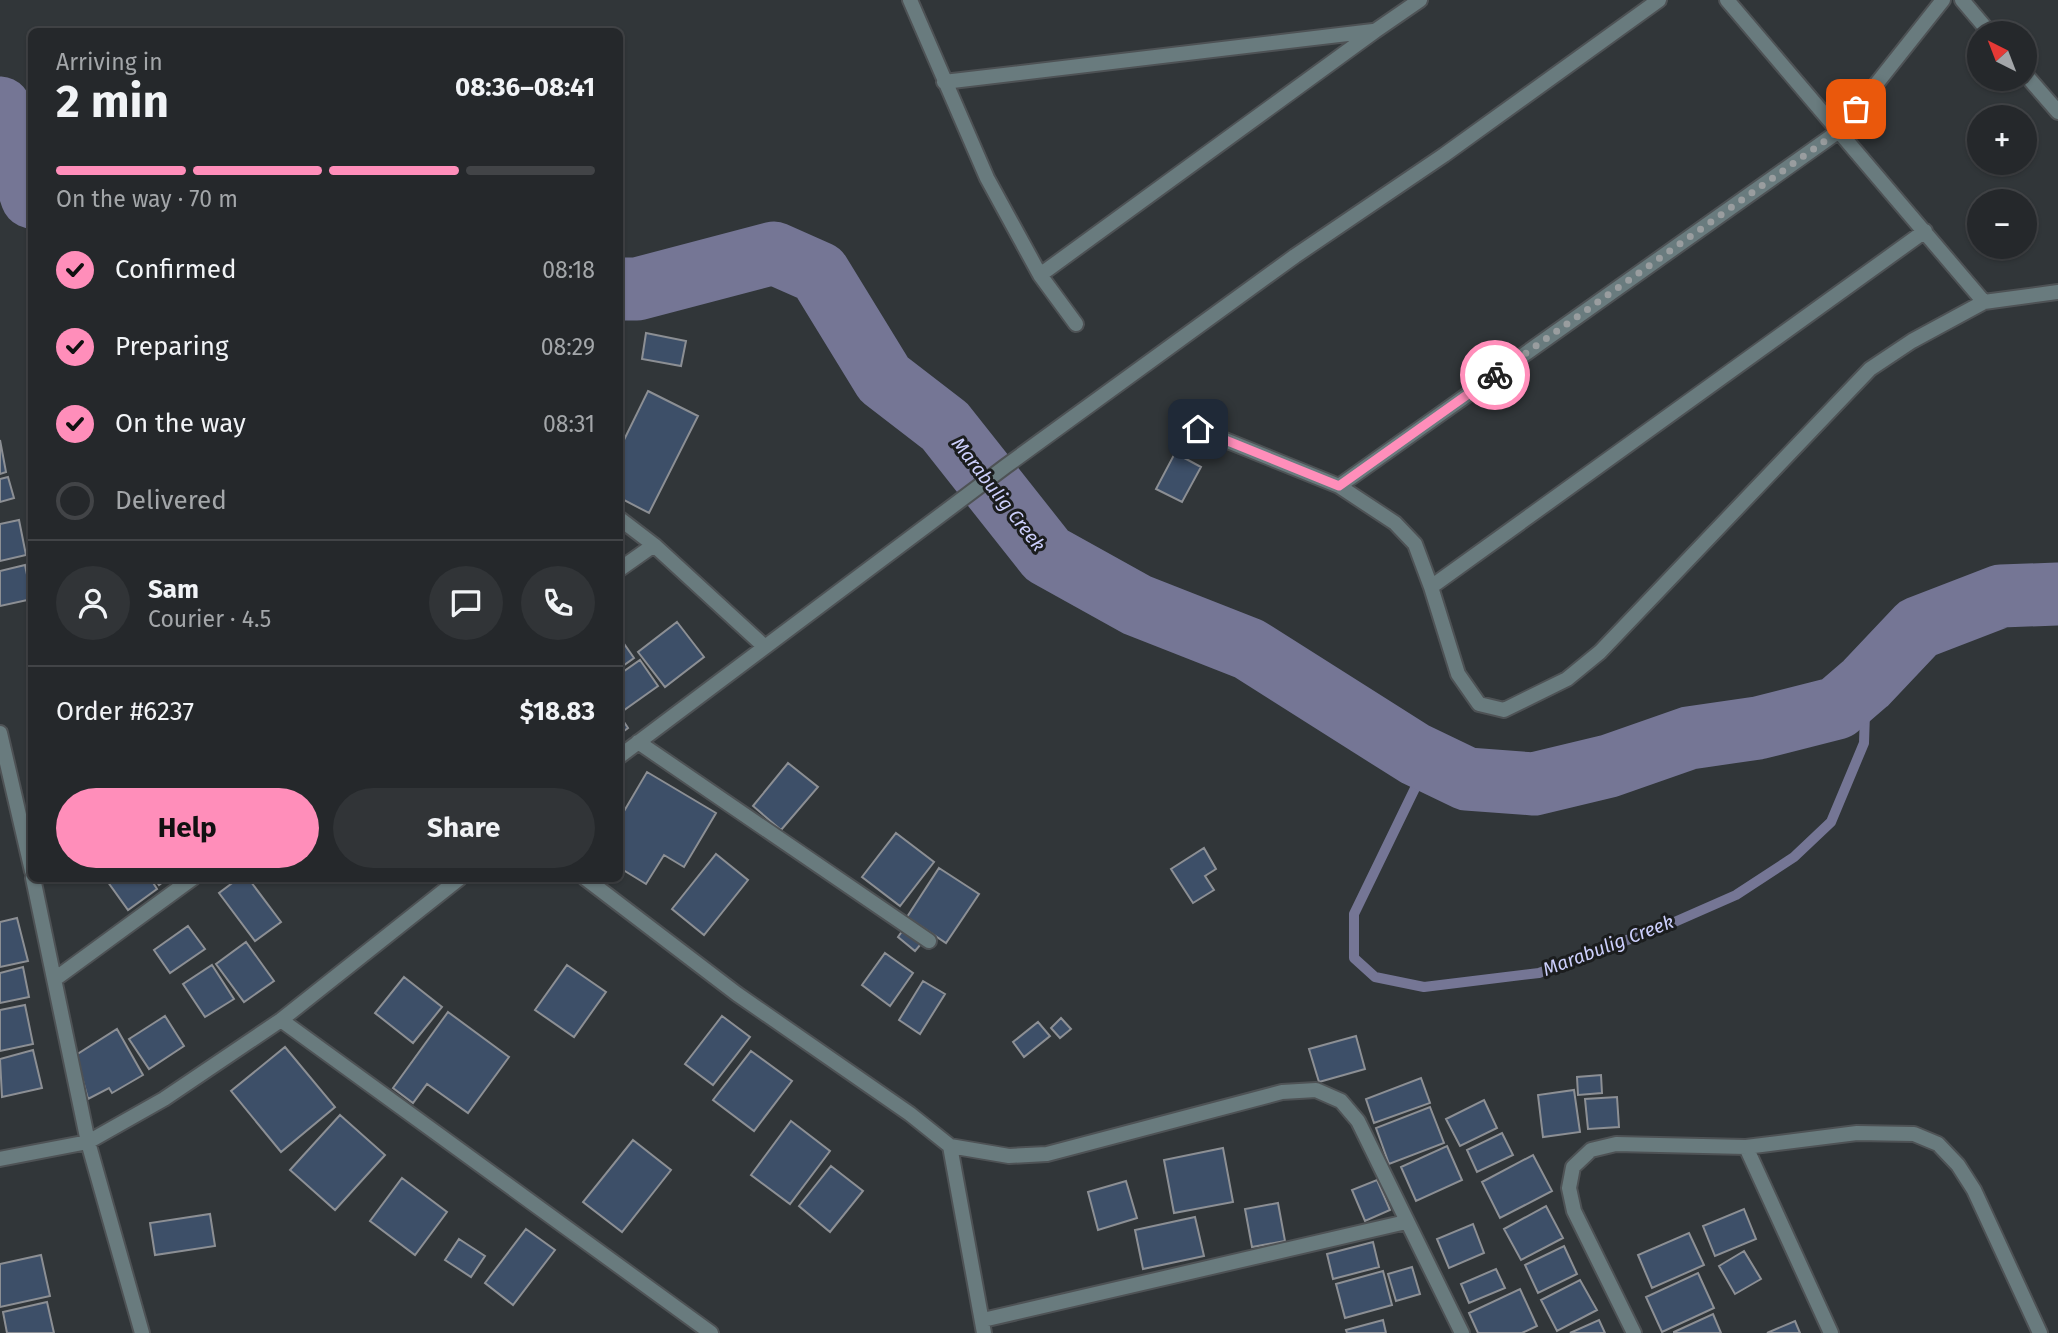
<!DOCTYPE html>
<html lang="en">
<head>
<meta charset="utf-8">
<style>
  :root { --surface:#25282b; --page:#313437; --text:#f1f3f6; --muted:#a3a6a9; --line:#424447; --accent:#ff8eba }
  body { margin:0; font-family:"Fira Sans",sans-serif; background:var(--page); color:var(--text); height:100vh; display:flex; flex-direction:column; font-size:26px; white-space:nowrap }
  * { box-sizing:border-box; margin:0 }
  p { font-size:23px; color:var(--muted) }
  .icon { flex:none; width:38px; height:38px; fill:none; stroke:currentColor; stroke-width:2; stroke-linecap:round; stroke-linejoin:round }
  .map { position:relative; flex:1; overflow:hidden }
  .panel { position:absolute; left:28px; top:28px; width:595px; height:854px; display:flex; flex-direction:column; background:var(--surface); border-radius:10px; box-shadow:0 2px 5px #0004,0 0 0 2px var(--line) }
  .panel>* { flex:none }
  .needle { width:46px; rotate:318deg }
  .fabs { position:absolute; left:1967px; top:21px; display:grid; gap:14px }
  .fabs a { display:grid; place-items:center; width:70px; height:70px; border-radius:50%; background:var(--surface); box-shadow:0 2px 5px #0004,0 0 0 2px var(--line); font-size:35px }
  .pin { position:absolute; display:grid; place-items:center; width:60px; height:60px; color:#fff; margin:-30px; border-radius:14px; box-shadow:0 4px 10px #0006 }
  .courier { position:absolute; display:grid; place-items:center; width:70px; height:70px; margin:-35px; border:5px solid #ff8eba; border-radius:50%; background:#fff; color:#222; box-shadow:0 2px 9px #0007 }
  .headline em { font-style:normal; font-weight:700 }
  .headline div { display:flex; flex-direction:column-reverse }
  .headline { display:flex; align-items:center; justify-content:space-between; height:119px; padding:0 28px }
  h1 { font-size:46px; font-weight:700; line-height:52px }
  .bar { display:grid; grid-template-columns:repeat(4,1fr); gap:10px 7px; align-content:center; height:84px; padding:0 28px }
  .bar i { height:9px; border-radius:5px; background:var(--line) }
  .bar .selected { background:var(--accent) }
  .bar p { grid-column:span 4 }
  .line { display:flex; align-items:center; gap:18px; padding:0 28px; border-top:2px solid var(--line) }
  .line div { flex:1 }
  .round { display:grid; place-items:center; flex:none; width:74px; height:74px; border-radius:37px; background:var(--page) }
  ol { padding:0 28px; list-style:none }
  li { display:flex; align-items:center; gap:21px; height:77px }
  li p { margin-inline-start:auto }
  li .icon { padding:7px; border-radius:50%; background:var(--accent); color:#111; stroke-width:4 }
  li:last-child { color:var(--muted) }
  li i { width:38px; height:38px; border:4px solid var(--line); border-radius:50% }
  .cta { display:flex; gap:14px; margin-top:auto; padding:14px 28px }
  .cta a { flex:1; height:80px; border-radius:42px; background:var(--accent); color:#111; font-size:28px; font-weight:700; line-height:80px; text-align:center }
  .cta a+a { background:var(--page); color:var(--text) }
  .map>svg:first-child { display:block }
  .lines { fill:none; stroke-linecap:round; stroke-linejoin:round }
  .stream { stroke:#757695; stroke-width:10 }
  .river { stroke:#757695; stroke-width:63 }
  .building { fill:#3d4f68; stroke:#8c8f94; stroke-width:2 }
  .street-casing { stroke:#4e5255; stroke-width:18 }
  .street { stroke:#697b7e; stroke-width:14 }
  .done { stroke:#999d9f; stroke-width:7; stroke-dasharray:0 12.6 }
  .route { stroke:#ff8eba; stroke-width:9 }
  .labels { text-anchor:middle; stroke-width:6; stroke-linejoin:round; paint-order:stroke }
  .water-label { font-size:19px; font-style:italic; fill:#cccffc; stroke:#1b1d1e }
</style>
</head>
<body>
<div class="map">
<svg width="2058" height="1333" viewBox="0 0 2058 1333">
  <rect width="100%" height="100%" fill="#313639"/>
  <g class="lines">
    <path class="stream" d="M 1415,754 L 1419,780 L 1354,914 L 1354,958 L 1375,977 L 1424,987 L 1539,973 L 1670,924 L 1736,895 L 1794,857 L 1831,822 L 1864,743 L 1866,683"/>
    <path class="river" d="M 0,108 L 32,197
      M 620,289 L 637,289 L 774,253 L 819,273 L 884,379 L 945,426 L 1047,555 L 1137,605 L 1249,649 L 1415,754 L 1467,779 L 1534,784 L 1609,766 L 1689,738 L 1758,728 L 1837,708 L 1866,683 L 1918,628 L 2001,596 L 2058,594"/>
  </g>
  <path class="building" d="M 646,333 L 686,341 L 681,366 L 642,359 Z
    M 648,391 L 698,416 L 649,513 L 620,498 L 620,448 Z
    M 0,440 L 6,472 L 0,474 Z
    M 1175,453 L 1201,467 L 1182,502 L 1156,489 Z
    M 8,477 L 14,498 L 0,502 L 0,479 Z
    M 19,520 L 26,555 L 0,561 L 0,524 Z
    M 25,565 L 32,599 L 0,606 L 0,571 Z
    M 677,622 L 704,657 L 665,687 L 638,652 Z
    M 620,638 L 634,658 L 620,668 Z
    M 640,660 L 658,686 L 620,713 L 620,674 Z
    M 620,716 L 628,728 L 620,734 Z
    M 788,763 L 818,787 L 781,830 L 753,806 Z
    M 647,772 L 716,813 L 684,867 L 664,855 L 646,884 L 620,868 L 620,818 Z
    M 896,833 L 934,862 L 900,906 L 862,877 Z
    M 1204,848 L 1216,869 L 1205,876 L 1214,890 L 1193,903 L 1171,869 Z
    M 716,854 L 748,880 L 704,935 L 672,909 Z
    M 939,868 L 979,894 L 946,943 L 907,917 Z
    M 105,878 L 150,878 L 157,889 L 128,910 Z
    M 154,878 L 168,878 L 159,885 Z
    M 239,878 L 248,878 L 281,922 L 255,941 L 219,893 Z
    M 17,918 L 28,961 L 0,967 L 0,922 Z
    M 188,926 L 205,949 L 170,973 L 154,950 Z
    M 903,930 L 921,944 L 915,951 L 898,937 Z
    M 246,942 L 274,981 L 244,1002 L 216,964 Z
    M 885,953 L 913,973 L 890,1006 L 862,985 Z
    M 212,965 L 234,999 L 205,1017 L 183,984 Z
    M 567,965 L 606,992 L 574,1037 L 535,1010 Z
    M 23,967 L 29,997 L 0,1003 L 0,973 Z
    M 404,977 L 442,1007 L 413,1043 L 375,1013 Z
    M 923,981 L 945,994 L 920,1034 L 899,1020 Z
    M 25,1005 L 33,1044 L 0,1051 L 0,1010 Z
    M 448,1012 L 509,1057 L 468,1113 L 427,1084 L 413,1103 L 393,1088 Z
    M 165,1016 L 184,1046 L 149,1069 L 129,1039 Z
    M 722,1016 L 750,1037 L 713,1085 L 685,1064 Z
    M 1061,1018 L 1071,1029 L 1060,1038 L 1051,1028 Z
    M 1038,1022 L 1050,1036 L 1024,1057 L 1013,1042 Z
    M 117,1029 L 143,1075 L 112,1093 L 109,1088 L 88,1099 L 76,1055 Z
    M 1356,1036 L 1365,1069 L 1319,1082 L 1309,1049 Z
    M 285,1047 L 335,1107 L 281,1152 L 231,1091 Z
    M 33,1050 L 42,1088 L 2,1097 L 0,1059 Z
    M 751,1051 L 792,1081 L 754,1131 L 713,1100 Z
    M 1601,1075 L 1602,1093 L 1578,1095 L 1577,1077 Z
    M 1421,1078 L 1430,1103 L 1374,1123 L 1366,1099 Z
    M 1574,1090 L 1580,1132 L 1543,1137 L 1538,1095 Z
    M 1617,1097 L 1619,1127 L 1588,1129 L 1585,1099 Z
    M 1484,1100 L 1497,1128 L 1460,1146 L 1446,1119 Z
    M 1430,1107 L 1444,1143 L 1389,1164 L 1376,1128 Z
    M 340,1115 L 385,1155 L 335,1210 L 290,1170 Z
    M 791,1121 L 830,1151 L 790,1204 L 751,1175 Z
    M 1502,1133 L 1513,1155 L 1477,1172 L 1467,1150 Z
    M 633,1140 L 671,1170 L 622,1232 L 583,1202 Z
    M 1447,1146 L 1462,1180 L 1416,1201 L 1401,1167 Z
    M 1223,1148 L 1233,1202 L 1174,1213 L 1164,1160 Z
    M 1533,1155 L 1552,1191 L 1500,1218 L 1482,1182 Z
    M 831,1166 L 863,1191 L 830,1232 L 799,1206 Z
    M 402,1178 L 447,1212 L 415,1255 L 370,1221 Z
    M 1377,1180 L 1390,1210 L 1365,1221 L 1352,1190 Z
    M 1126,1181 L 1137,1218 L 1098,1230 L 1088,1192 Z
    M 1278,1203 L 1285,1241 L 1252,1247 L 1245,1209 Z
    M 1546,1206 L 1563,1238 L 1521,1260 L 1504,1229 Z
    M 1744,1209 L 1756,1239 L 1715,1256 L 1703,1226 Z
    M 210,1214 L 215,1246 L 155,1255 L 150,1223 Z
    M 1195,1217 L 1204,1256 L 1143,1269 L 1135,1230 Z
    M 1473,1224 L 1484,1253 L 1449,1268 L 1437,1239 Z
    M 526,1229 L 555,1250 L 513,1305 L 485,1283 Z
    M 1689,1233 L 1704,1265 L 1652,1288 L 1638,1255 Z
    M 459,1239 L 485,1256 L 471,1277 L 445,1260 Z
    M 1373,1242 L 1379,1267 L 1333,1279 L 1327,1254 Z
    M 1564,1246 L 1577,1274 L 1538,1293 L 1525,1265 Z
    M 1744,1251 L 1761,1279 L 1735,1294 L 1719,1266 Z
    M 41,1255 L 50,1296 L 0,1307 L 0,1264 Z
    M 1412,1267 L 1420,1294 L 1396,1301 L 1388,1274 Z
    M 1496,1269 L 1505,1288 L 1469,1303 L 1461,1284 Z
    M 1383,1271 L 1392,1305 L 1345,1318 L 1336,1284 Z
    M 1698,1273 L 1714,1308 L 1662,1332 L 1646,1297 Z
    M 1580,1280 L 1597,1310 L 1557,1331 L 1541,1300 Z
    M 1520,1289 L 1537,1326 L 1522,1333 L 1478,1333 L 1469,1313 Z
    M 47,1302 L 54,1333 L 7,1333 L 3,1312 Z
    M 1713,1314 L 1721,1333 L 1674,1333 L 1674,1332 Z
    M 1383,1320 L 1386,1333 L 1347,1333 L 1346,1330 Z
    M 1599,1320 L 1605,1333 L 1570,1333 Z
    M 1795,1321 L 1800,1333 L 1767,1333 Z"/>
  <g class="lines">
    <g class="street-casing">
      <path id="street" d="M 910,0 L 987,178 L 1040,275 L 1076,324
        M 1727,0 L 1984,302
        M 1943,0 L 1839,131 L 1339,486 L 1395,523 L 1415,544 L 1431,587 L 1458,674 L 1479,704 L 1504,710 L 1567,679 L 1600,652 L 1870,369 L 1912,341 L 1984,302 L 2058,292
        M 1962,0 L 1990,33
        M 2025,74 L 2058,112
        M 944,82 L 1373,31
        M 1040,275 L 1375,31 L 1420,0
        M 1198,429 L 1339,486
        M 620,519 L 654,545 L 765,647
        M 620,569 L 654,545
        M 1431,587 L 1925,231
        M 0,733 L 32,871
        M 638,742 L 929,941
        M 620,756 L 1006,466 L 1295,256 L 1444,155 L 1659,0
        M 33,878 L 88,1142 L 142,1333
        M 585,878 L 737,994 L 910,1114 L 950,1146 L 1009,1156 L 1047,1154 L 1282,1092 L 1316,1090 L 1341,1101 L 1358,1121 L 1462,1333
        M 55,979 L 193,878
        M 281,1020 L 711,1333
        M 950,1146 L 984,1333
        M 1746,1147 L 1831,1333
        M 0,1159 L 88,1142 L 164,1099 L 281,1020 L 460,878
        M 983,1320 L 1406,1222
        M 1634,1333 L 1574,1211 L 1569,1188 L 1573,1167 L 1591,1150 L 1616,1144 L 1746,1147 L 1857,1133 L 1914,1134 L 1938,1144 L 1958,1165 L 1974,1190 L 2040,1333"/>
    </g>
    <use href="#street" class="street"/>
  </g>
  <g class="lines">
    <path class="done" d="M 1495,375 L 1839,131 L 1856,109"/>
    <path class="route" d="M 1198,429 L 1339,486 L 1495,375"/>
  </g>
  <g class="labels">
    <g class="water-label">
      <text transform="translate(999 494) rotate(52)" y="7">Marabulig Creek</text>
      <text transform="translate(1608 945) rotate(-21)" y="7">Marabulig Creek</text>
    </g>
  </g>
</svg>
<div class="fabs">
<a><svg class="needle" viewBox="-14 -14 28 28"><path d="M0-13l5 13h-10z" fill="#e53935"/><path d="M0 13l5-13h-10z" fill="#a3a6a9"/></svg></a>
<a>+</a>
<a>−</a>
</div>
<div class="pin" style="left:1856px;top:109px;background:#ea580c"><svg class="icon" aria-label="bag" viewBox="0 0 24 24"><path d="M5 8h14l-1 12H6zM9 8a3 3 0 0 1 6 0"/></svg></div>
<div class="pin" style="left:1198px;top:429px;background:#1f2937"><svg class="icon" aria-label="home" viewBox="0 0 24 24"><path d="M3 11l9-7 9 7M6 9v11h12V9"/></svg></div>
<div class="courier" style="left:1495px;top:375px"><svg class="icon" aria-label="bike" viewBox="0 0 24 24"><circle cx="6" cy="16" r="4"/><circle cx="18" cy="16" r="4"/><path d="M6 16l4-8h5l3 8M10 8l3 8H6M13 5h3"/></svg></div>
<section class="panel">
<div class="headline"><div><h1>2 min</h1><p>Arriving in</p></div><em>08:36–08:41</em></div>
<div class="bar"><i class="selected"></i><i class="selected"></i><i class="selected"></i><i></i><p>On the way · 70 m</p></div>
<ol>
<li><svg class="icon" aria-label="check" viewBox="0 0 24 24"><path d="M5 12l5 5 9-10"/></svg>Confirmed<p>08:18</p></li>
<li><svg class="icon" aria-label="check" viewBox="0 0 24 24"><path d="M5 12l5 5 9-10"/></svg>Preparing<p>08:29</p></li>
<li><svg class="icon" aria-label="check" viewBox="0 0 24 24"><path d="M5 12l5 5 9-10"/></svg>On the way<p>08:31</p></li>
<li><i></i>Delivered</li>
</ol>
<div class="line" style="height:126px"><a class="round"><svg class="icon" aria-label="person" viewBox="0 0 24 24"><circle cx="12" cy="8" r="4"/><path d="M4 21q1-7 8-7t8 7"/></svg></a><div><b>Sam</b><p>Courier · 4.5</p></div><a class="round"><svg class="icon" aria-label="chat" viewBox="0 0 24 24"><path d="M4 5h16v11H9l-5 4z"/></svg></a><a class="round"><svg class="icon" aria-label="phone" viewBox="0 0 24 24"><path d="M5 4h4l2 5-3 2q2 4 5 5l2-3 5 2v4C11 20 4 13 5 4z"/></svg></a></div>
<div class="line" style="height:91px"><div>Order #6237</div><b>$18.83</b></div>
<div class="cta"><a>Help</a><a>Share</a></div>
</section>
</div>
</body>
</html>
